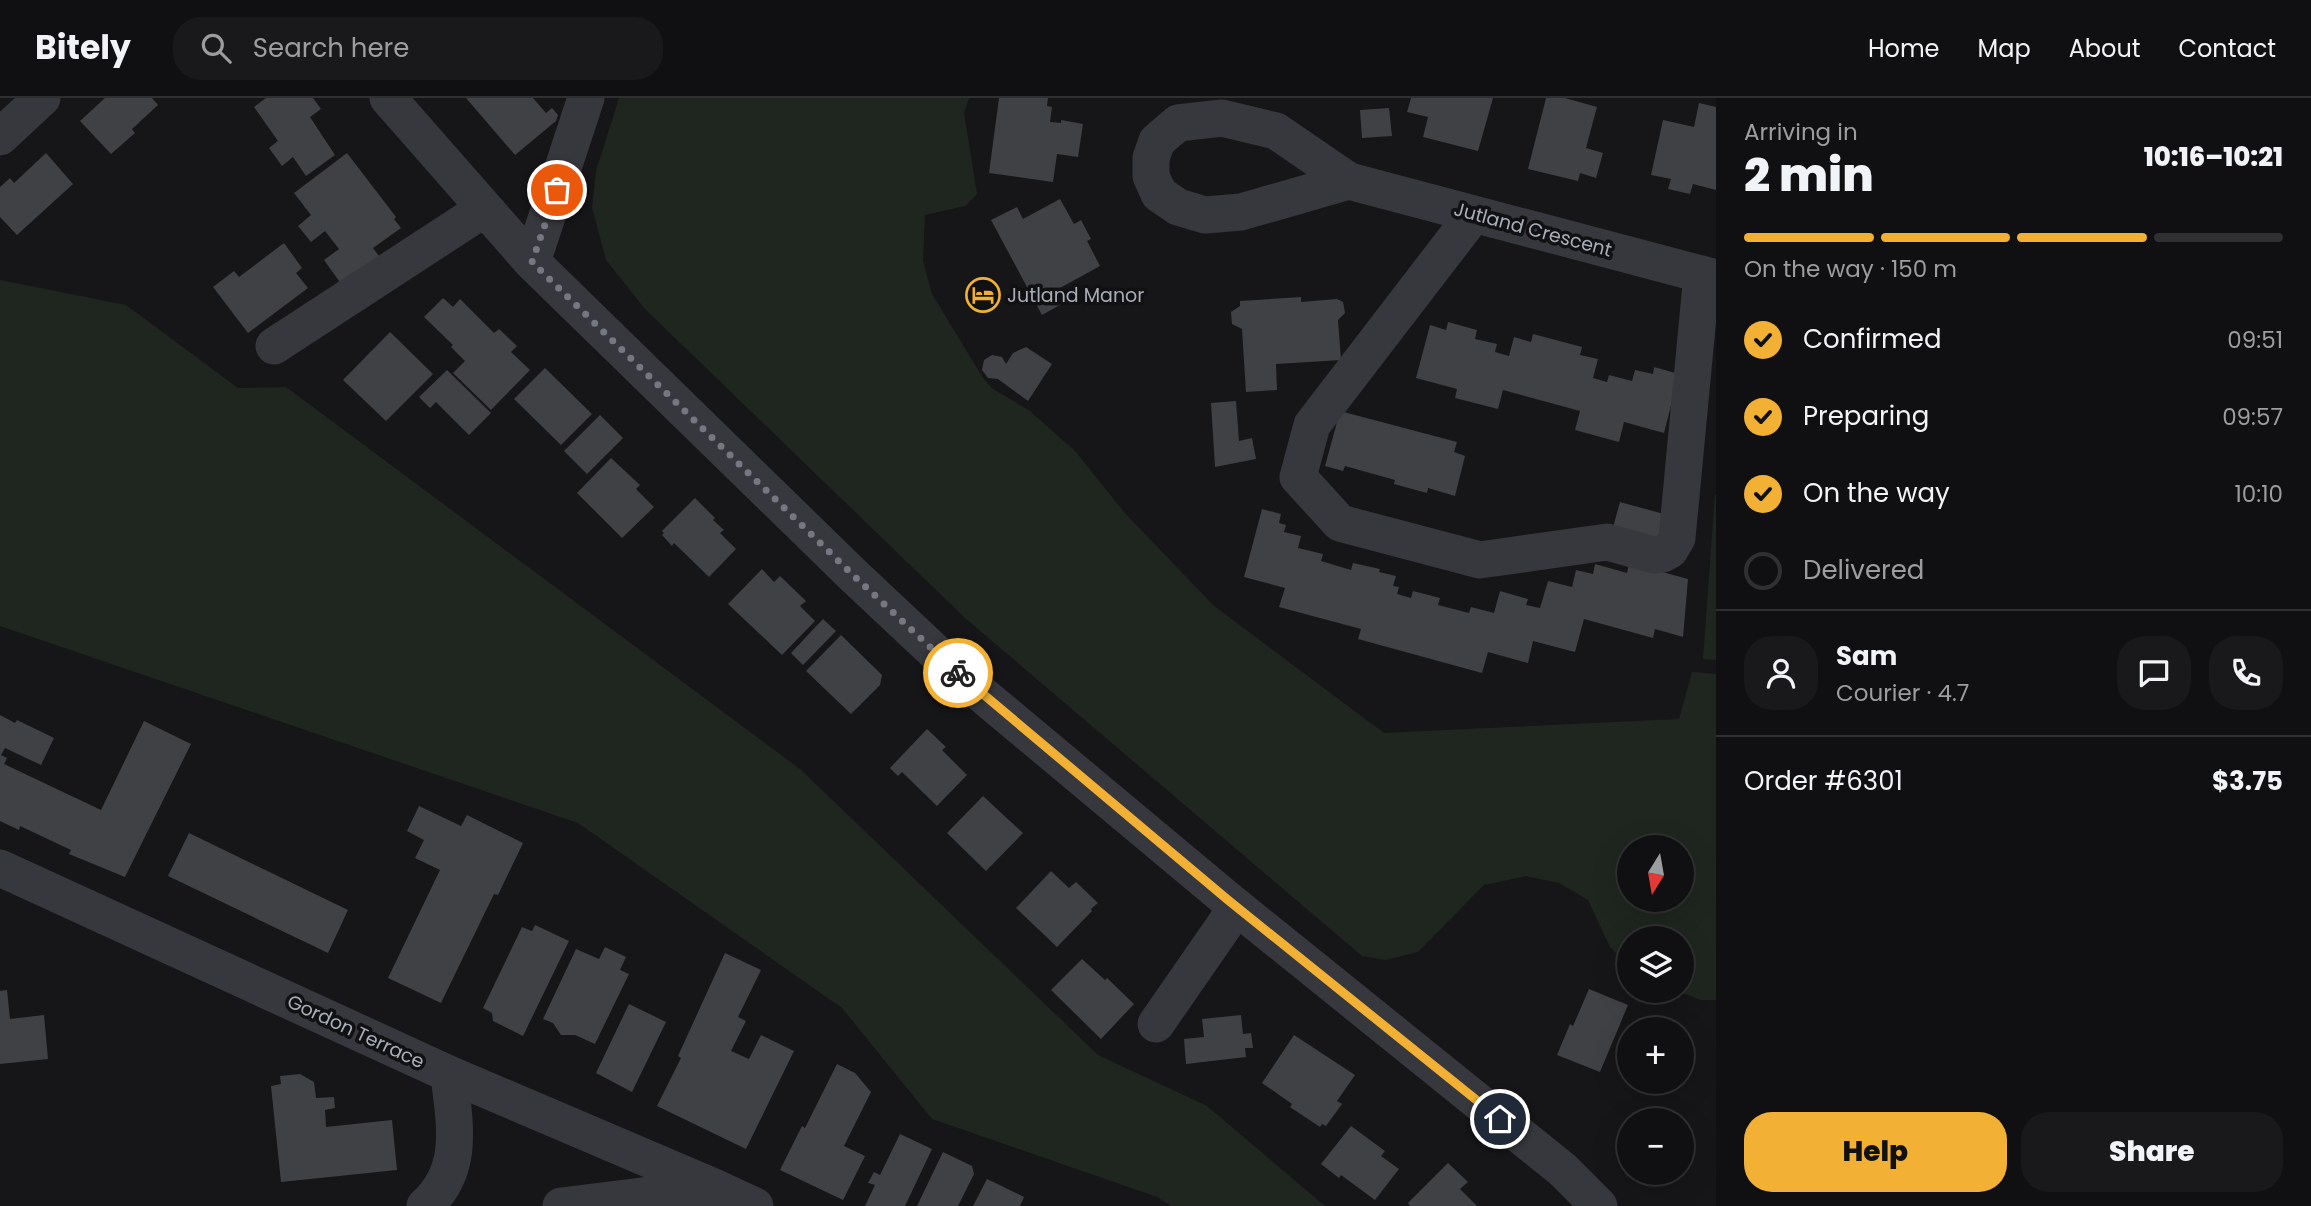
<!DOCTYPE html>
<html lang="en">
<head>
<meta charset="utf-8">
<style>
  :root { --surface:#101012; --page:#19191b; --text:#f1f3f6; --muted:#9c9d9f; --line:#303032; --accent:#f2b134 }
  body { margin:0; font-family:Poppins,sans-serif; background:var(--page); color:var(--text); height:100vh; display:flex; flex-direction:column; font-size:26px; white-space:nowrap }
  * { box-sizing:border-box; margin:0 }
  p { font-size:23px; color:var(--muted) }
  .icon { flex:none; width:38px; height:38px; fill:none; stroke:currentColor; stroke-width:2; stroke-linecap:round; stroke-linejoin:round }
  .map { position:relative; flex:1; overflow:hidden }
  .panel { display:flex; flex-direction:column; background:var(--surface); width:595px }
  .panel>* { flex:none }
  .needle { width:46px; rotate:191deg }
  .buttons { position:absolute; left:1617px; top:737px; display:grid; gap:14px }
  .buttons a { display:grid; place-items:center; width:77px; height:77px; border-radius:50%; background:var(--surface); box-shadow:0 7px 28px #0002,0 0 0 2px var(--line); font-size:35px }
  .pin { position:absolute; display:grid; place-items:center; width:60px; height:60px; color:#fff; margin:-30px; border:4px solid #fff; border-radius:50%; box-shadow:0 2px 7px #0007 }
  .courier { position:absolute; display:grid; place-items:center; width:70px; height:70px; margin:-35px; border:5px solid #f2b134; border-radius:50%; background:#fff; color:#222; box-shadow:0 2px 9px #0007 }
  .head em { font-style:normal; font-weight:800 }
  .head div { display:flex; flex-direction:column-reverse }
  .head { display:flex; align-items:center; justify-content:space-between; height:119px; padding:0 28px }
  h1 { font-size:46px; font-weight:800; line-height:52px }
  .bar { display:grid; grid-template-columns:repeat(4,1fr); gap:10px 7px; align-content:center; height:84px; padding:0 28px }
  .bar i { height:9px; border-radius:5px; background:var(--line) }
  .bar .active { background:var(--accent) }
  .bar p { grid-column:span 4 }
  .line { display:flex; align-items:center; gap:18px; padding:0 28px; border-top:2px solid var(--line) }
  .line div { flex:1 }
  .round { display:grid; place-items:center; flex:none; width:74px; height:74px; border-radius:28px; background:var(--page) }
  ol { padding:0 28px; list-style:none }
  li { display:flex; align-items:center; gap:21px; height:77px }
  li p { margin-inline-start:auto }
  li .icon { padding:7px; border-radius:50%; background:var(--accent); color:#111; stroke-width:4 }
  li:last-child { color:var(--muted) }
  li i { width:38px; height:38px; border:4px solid var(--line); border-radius:50% }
  .action { display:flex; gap:14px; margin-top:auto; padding:14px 28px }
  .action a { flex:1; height:80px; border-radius:28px; background:var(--accent); color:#111; font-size:28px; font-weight:800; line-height:80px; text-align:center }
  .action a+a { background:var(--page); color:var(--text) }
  header { display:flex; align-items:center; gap:42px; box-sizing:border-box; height:98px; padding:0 35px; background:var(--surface); border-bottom:2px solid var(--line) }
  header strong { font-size:33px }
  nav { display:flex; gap:38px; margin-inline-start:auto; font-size:24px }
  .search { width:490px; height:63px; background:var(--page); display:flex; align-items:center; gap:18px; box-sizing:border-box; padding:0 24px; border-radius:28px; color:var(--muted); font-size:26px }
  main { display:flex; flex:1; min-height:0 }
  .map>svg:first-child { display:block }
  .green { fill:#1e261f; fill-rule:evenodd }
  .building { fill:#404145 }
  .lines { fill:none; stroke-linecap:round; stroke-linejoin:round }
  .minor { stroke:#37383d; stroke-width:37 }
  .done { stroke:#757880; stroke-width:7; stroke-dasharray:0 12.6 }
  .route { stroke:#f2b134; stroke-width:9 }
  .labels { text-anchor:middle; stroke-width:7; stroke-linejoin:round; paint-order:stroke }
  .street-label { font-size:19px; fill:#a8adb8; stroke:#111113 }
  .poi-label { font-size:19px; fill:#a8adb8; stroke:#111113; text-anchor:start }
</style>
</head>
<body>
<header>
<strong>Bitely</strong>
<div class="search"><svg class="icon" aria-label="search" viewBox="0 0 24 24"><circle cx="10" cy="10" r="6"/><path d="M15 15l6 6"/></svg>Search here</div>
<nav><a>Home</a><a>Map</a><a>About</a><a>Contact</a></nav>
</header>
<main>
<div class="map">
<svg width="1716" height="1108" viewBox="0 0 1716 1108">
  <rect width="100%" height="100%" fill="#161618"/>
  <path class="green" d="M 619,0 L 969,0 L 964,15 L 977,96 L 965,108 L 925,117 L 923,163 L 932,196 L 983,280 L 993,291 L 1030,313 L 1076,354 L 1124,414 L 1213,507 L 1384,635 L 1679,621 L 1692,574 L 1716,576 L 1716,902 L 1701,902 L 1678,893 L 1682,892 L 1682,840 L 1629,840 L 1629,868 L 1610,849 L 1588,802 L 1559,785 L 1526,778 L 1484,787 L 1418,854 L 1385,862 L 1362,858 L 965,520 L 645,211 L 606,162 L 592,110 L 596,73 ZM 1682,749 L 1682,802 L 1629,802 L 1629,749 Z
    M 0,182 L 126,207 L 238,290 L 286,289 L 800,671 L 1098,957 L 1207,1008 L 1325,1108 L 1171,1108 L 1157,1099 L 932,1021 L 842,910 L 578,725 L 0,528 Z
    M 1715,397 L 1716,397 L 1716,562 L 1703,561 Z"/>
  <path class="building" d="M 105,0 L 152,0 L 158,7 L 132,31 L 135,35 L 111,56 L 80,23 Z
    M 266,0 L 313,0 L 321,11 L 310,19 L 335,57 L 306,78 L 293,59 L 282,68 L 269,50 L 278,43 L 254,9 Z
    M 466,0 L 533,0 L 546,15 L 552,10 L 558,17 L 556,23 L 515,57 Z
    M 999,0 L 1048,0 L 1047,8 L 1052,9 L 1050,24 L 1061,25 L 1061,22 L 1083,26 L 1078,59 L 1057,56 L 1053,84 L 989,75 Z
    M 1411,0 L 1493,0 L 1478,53 L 1423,39 L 1428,19 L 1407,14 Z
    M 1546,0 L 1565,0 L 1597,9 L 1586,50 L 1603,55 L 1596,80 L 1580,75 L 1578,83 L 1528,71 Z
    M 1699,5 L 1716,9 L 1716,92 L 1693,86 L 1690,96 L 1668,91 L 1671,81 L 1651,77 L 1663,22 L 1694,29 Z
    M 1389,10 L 1392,38 L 1362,40 L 1360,12 Z
    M 46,55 L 73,86 L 17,137 L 0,119 L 0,89 L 10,80 L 14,85 Z
    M 347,55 L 396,119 L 394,121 L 401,130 L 373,150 L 379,158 L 342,187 L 324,162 L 339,151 L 325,133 L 311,144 L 298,128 L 311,117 L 294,95 Z
    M 1060,101 L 1074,126 L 1081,122 L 1091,141 L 1087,143 L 1100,168 L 1060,190 L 1067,203 L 1042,217 L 991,122 L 1017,109 L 1023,121 Z
    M 284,145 L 302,170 L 296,175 L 308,190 L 248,235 L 213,189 L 234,173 L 239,179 Z
    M 1301,199 L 1301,204 L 1337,201 L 1343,204 L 1345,215 L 1338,222 L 1341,262 L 1276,266 L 1277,292 L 1246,294 L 1242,231 L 1232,226 L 1231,214 L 1240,208 L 1240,203 Z
    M 443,200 L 453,209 L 460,201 L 494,235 L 499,231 L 517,248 L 511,254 L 530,272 L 491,312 L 453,275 L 465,263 L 451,249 L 453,247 L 424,219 Z
    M 1448,224 L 1477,232 L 1475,241 L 1497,246 L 1495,254 L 1509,258 L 1514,239 L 1531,244 L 1533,236 L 1582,249 L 1580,257 L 1598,261 L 1593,280 L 1607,284 L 1609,277 L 1632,283 L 1635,272 L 1653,276 L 1654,269 L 1679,276 L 1664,335 L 1624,324 L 1619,344 L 1575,332 L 1580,313 L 1503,292 L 1498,311 L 1455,300 L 1457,291 L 1416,280 L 1430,227 L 1446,232 Z
    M 390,234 L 433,276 L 386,323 L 343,282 Z
    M 1026,249 L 1052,266 L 1028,303 L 998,281 L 988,280 L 982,272 L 984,262 L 992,257 L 1002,259 L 1006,266 L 1013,255 Z
    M 545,270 L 592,316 L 561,347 L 514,301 Z
    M 447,272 L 491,315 L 469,337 L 436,304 L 430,310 L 419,299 Z
    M 1236,303 L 1239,343 L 1252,340 L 1256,361 L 1215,369 L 1211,305 Z
    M 1340,313 L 1457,344 L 1454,354 L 1465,358 L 1455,398 L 1428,390 L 1427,395 L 1394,386 L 1395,382 L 1345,368 L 1343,373 L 1325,368 Z
    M 600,317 L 623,340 L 587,376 L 564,353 Z
    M 611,360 L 640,387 L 636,391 L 654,409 L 622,440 L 577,395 Z
    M 695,400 L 715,420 L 713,422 L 724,432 L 720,435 L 736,451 L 709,479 L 674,445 L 672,448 L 662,437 L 664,435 L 662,433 Z
    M 1620,404 L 1664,416 L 1657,445 L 1612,433 Z
    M 1262,411 L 1281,416 L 1279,425 L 1286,427 L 1284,434 L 1301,438 L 1298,450 L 1323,456 L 1321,463 L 1351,472 L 1353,465 L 1380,471 L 1379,474 L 1396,478 L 1393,488 L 1399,489 L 1397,496 L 1411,500 L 1413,493 L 1440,500 L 1438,507 L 1469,515 L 1471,509 L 1494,515 L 1500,493 L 1528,501 L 1526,507 L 1540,510 L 1548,483 L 1572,489 L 1576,472 L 1593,476 L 1595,466 L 1627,475 L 1629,465 L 1688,481 L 1683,539 L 1655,531 L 1653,540 L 1584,521 L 1575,554 L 1533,543 L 1528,565 L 1488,554 L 1482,575 L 1358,541 L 1361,531 L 1279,509 L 1285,490 L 1244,479 Z
    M 762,471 L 774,484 L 780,478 L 806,503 L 800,508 L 815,523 L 782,557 L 728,506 Z
    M 823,521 L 836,533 L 803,567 L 791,555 Z
    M 841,537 L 882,577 L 880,587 L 851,616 L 806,573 Z
    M 0,617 L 15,625 L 17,622 L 54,640 L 41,667 L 5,650 L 1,657 L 7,660 L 4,666 L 101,712 L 144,623 L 191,646 L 125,779 L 69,756 L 71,752 L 20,728 L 19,732 L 0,723 Z
    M 927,631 L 946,649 L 942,652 L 967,677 L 937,708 L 902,674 L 898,678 L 890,670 Z
    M 983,698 L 1023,735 L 986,773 L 947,735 Z
    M 419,708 L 461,728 L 467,717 L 523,745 L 498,797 L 494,796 L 441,905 L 388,880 L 440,772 L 415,760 L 424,742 L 407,733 Z
    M 189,735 L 348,812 L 328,855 L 168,778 Z
    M 1051,773 L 1069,790 L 1076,784 L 1098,805 L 1091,811 L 1092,813 L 1057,849 L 1016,810 Z
    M 535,827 L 569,843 L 523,938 L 493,923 L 492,915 L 483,910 L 522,829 L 532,833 Z
    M 605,849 L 626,859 L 620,872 L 629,876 L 595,946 L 575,937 L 561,937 L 553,925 L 543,921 L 576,851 L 599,861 Z
    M 725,855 L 761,872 L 738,919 L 746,923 L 731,953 L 749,961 L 761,937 L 794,953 L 746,1051 L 657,1008 L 681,960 L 678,958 Z
    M 1082,861 L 1105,882 L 1107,880 L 1134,906 L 1101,941 L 1051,892 Z
    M 1589,891 L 1628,907 L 1600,974 L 1557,957 L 1570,926 L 1573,928 Z
    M 7,892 L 10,921 L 44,917 L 48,961 L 0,966 L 0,893 Z
    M 629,906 L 666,924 L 632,994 L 596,975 Z
    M 1241,917 L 1243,936 L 1251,935 L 1253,950 L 1245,950 L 1246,959 L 1186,966 L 1184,941 L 1204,939 L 1202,921 Z
    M 1294,937 L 1355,977 L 1337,1003 L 1342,1006 L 1326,1028 L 1322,1026 L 1320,1029 L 1290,1009 L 1292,1006 L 1262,985 Z
    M 837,966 L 855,975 L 871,994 L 844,1048 L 865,1058 L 843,1102 L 780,1072 L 802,1028 L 805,1030 Z
    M 300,976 L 314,984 L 316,1000 L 334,999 L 335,1010 L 325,1012 L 326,1029 L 392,1022 L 397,1072 L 281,1084 L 271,988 L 281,986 L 280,978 Z
    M 1351,1028 L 1385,1053 L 1381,1058 L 1399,1071 L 1375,1102 L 1341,1077 L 1339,1080 L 1321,1066 Z
    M 900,1036 L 932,1051 L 905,1108 L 865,1108 L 875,1087 L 868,1085 L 874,1074 L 880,1077 Z
    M 943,1054 L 972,1068 L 974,1076 L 958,1108 L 917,1108 Z
    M 1448,1065 L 1468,1084 L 1460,1091 L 1477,1108 L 1410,1108 L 1408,1105 Z
    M 987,1081 L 1024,1099 L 1020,1108 L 973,1108 Z"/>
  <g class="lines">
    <path class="minor" d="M 388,0 L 532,164 L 853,477 L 967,584 L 1228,802 L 1563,1072 L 1599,1108
      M 0,39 L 42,0
      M 1349,83 L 1241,114 L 1205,117 L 1178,109 L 1159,96 L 1151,78 L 1151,60 L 1157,43 L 1178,25 L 1222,20 L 1276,33 L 1349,83 L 1716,180
      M 1474,116 L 1312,327 L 1298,379 L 1340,425 L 1480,462 L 1607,444 L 1654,457 L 1663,456 L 1670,452 L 1677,440 L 1702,176
      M 532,164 L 586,0
      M 274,248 L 484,111
      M 0,770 L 449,976 L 714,1089
      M 1156,926 L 1237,809
      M 425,1108 C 466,1071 454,1024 449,976
      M 561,1108 L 714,1089 L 755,1108"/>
  </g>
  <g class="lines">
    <path class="done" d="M 557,92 L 532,164 L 853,477 L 958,575"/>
    <path class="route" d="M 958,575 L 1228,802 L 1500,1021"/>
  </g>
  <defs>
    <g id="hotel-ring" transform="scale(1.75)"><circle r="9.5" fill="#111113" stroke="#f2b134" stroke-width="1.5"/><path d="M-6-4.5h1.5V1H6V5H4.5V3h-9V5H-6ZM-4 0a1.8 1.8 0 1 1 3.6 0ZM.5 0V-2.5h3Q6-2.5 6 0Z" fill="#f2b134"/></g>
  </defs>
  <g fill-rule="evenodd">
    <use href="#hotel-ring" x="983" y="197"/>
  </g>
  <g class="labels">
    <g class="street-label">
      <text transform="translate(1533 131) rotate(15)" y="7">Jutland Crescent</text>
      <text transform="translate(356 933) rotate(25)" y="7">Gordon Terrace</text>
    </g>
    <g class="poi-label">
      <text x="1007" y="204">Jutland Manor</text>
    </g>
  </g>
</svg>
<div class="buttons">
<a><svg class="needle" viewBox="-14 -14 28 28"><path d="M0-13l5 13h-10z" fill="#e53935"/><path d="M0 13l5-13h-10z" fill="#9c9d9f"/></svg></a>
<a><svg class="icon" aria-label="layers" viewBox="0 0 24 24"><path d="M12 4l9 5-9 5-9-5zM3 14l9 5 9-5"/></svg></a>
<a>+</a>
<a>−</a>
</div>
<div class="pin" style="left:557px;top:92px;background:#ea580c"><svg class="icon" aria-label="bag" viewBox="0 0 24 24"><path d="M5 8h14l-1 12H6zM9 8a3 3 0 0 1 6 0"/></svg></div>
<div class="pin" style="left:1500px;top:1021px;background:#1f2937"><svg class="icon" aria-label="home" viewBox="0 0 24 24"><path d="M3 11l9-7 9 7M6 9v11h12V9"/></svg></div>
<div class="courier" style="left:958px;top:575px"><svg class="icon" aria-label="bike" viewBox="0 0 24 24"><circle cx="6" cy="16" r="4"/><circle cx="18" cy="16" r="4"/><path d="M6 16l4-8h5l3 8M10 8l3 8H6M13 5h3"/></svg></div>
</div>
<section class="panel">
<div class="head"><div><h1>2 min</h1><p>Arriving in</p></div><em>10:16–10:21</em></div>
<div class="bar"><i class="active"></i><i class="active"></i><i class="active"></i><i></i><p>On the way · 150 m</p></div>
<ol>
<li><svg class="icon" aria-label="check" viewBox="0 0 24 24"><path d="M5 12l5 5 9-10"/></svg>Confirmed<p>09:51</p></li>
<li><svg class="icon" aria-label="check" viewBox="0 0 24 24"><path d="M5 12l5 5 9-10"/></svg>Preparing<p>09:57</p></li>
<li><svg class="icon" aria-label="check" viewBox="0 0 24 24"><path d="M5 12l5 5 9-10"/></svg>On the way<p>10:10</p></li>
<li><i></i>Delivered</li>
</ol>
<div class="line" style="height:126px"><a class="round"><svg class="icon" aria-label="person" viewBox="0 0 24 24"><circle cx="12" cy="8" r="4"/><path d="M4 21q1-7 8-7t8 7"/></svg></a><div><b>Sam</b><p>Courier · 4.7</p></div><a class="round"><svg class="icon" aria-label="chat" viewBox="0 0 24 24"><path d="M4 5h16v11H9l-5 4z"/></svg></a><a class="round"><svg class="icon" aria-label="phone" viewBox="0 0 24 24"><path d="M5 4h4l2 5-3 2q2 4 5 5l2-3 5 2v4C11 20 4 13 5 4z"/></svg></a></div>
<div class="line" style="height:91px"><div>Order #6301</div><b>$3.75</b></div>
<div class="action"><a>Help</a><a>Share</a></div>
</section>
</main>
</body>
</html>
